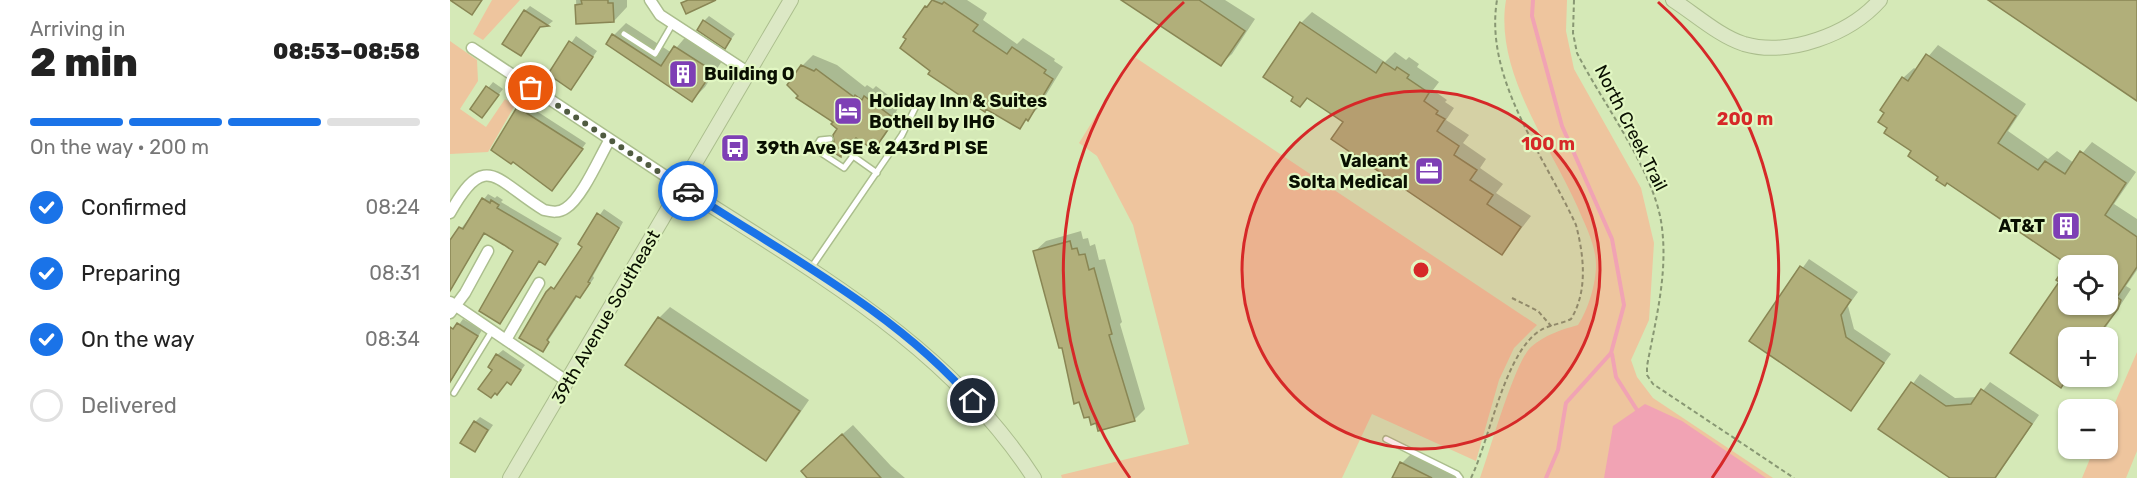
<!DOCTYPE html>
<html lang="en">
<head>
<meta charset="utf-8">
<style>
  :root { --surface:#fff; --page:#f6f6f6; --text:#222; --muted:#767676; --line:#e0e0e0; --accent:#1a73e8 }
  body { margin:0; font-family:Rubik,sans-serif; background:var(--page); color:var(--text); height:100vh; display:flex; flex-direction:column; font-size:22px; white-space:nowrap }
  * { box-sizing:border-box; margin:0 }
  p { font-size:20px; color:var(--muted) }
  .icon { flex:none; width:33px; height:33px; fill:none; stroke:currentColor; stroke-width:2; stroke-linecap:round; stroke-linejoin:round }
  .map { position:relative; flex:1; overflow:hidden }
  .drawer { display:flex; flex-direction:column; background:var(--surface); width:450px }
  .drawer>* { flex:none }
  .controls { position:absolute; left:1608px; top:255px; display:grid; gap:12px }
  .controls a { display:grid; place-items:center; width:60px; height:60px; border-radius:12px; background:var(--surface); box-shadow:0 2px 4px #0004; font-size:30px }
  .pin { position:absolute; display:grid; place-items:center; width:51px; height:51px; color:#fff; margin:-26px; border:3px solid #fff; border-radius:50%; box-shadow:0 2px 6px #0007 }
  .courier { position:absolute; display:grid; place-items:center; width:60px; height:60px; margin:-30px; border:4px solid #1a73e8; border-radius:50%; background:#fff; color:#222; box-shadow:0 2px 8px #0007 }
  .overview em { font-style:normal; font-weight:800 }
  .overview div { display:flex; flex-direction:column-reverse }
  .overview { display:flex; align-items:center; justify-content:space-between; height:102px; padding:0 30px }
  h1 { font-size:39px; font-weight:800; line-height:45px }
  .bar { display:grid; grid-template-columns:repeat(4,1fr); gap:9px 6px; align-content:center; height:72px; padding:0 30px }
  .bar i { height:8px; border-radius:4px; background:var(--line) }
  .bar .selected { background:var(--accent) }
  .bar p { grid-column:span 4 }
  ol { padding:0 30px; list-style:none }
  li { display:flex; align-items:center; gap:18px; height:66px }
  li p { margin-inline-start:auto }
  li .icon { padding:6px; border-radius:50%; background:var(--accent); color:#fff; stroke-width:4 }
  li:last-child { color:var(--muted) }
  li i { width:33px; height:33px; border:3px solid var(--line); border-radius:50% }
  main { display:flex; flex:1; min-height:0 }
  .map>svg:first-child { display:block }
  .green { fill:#eec59e }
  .water { fill:#f1a3b4 }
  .shadow { fill:#0003; fill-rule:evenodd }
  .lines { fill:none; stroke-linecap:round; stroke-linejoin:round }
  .stream { stroke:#f1a3b4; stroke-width:4 }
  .building { fill:#b1af7a; stroke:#898654; stroke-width:1.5; fill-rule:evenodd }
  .lane-casing { stroke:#abbe8d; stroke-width:8 }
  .street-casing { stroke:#abbe8d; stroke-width:13 }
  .secondary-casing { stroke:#abbe8d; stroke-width:16 }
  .path { stroke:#889773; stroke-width:2; stroke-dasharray:4.5 3; stroke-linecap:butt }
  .lane { stroke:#fff; stroke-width:5 }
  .street { stroke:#fff; stroke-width:10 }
  .secondary { stroke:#dce8c5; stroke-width:14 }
  .done { stroke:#505b41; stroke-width:6; stroke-dasharray:0 10.8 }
  .route { stroke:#1a73e8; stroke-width:8 }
  .ring { fill:none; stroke:#d62828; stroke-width:3 }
  .labels { text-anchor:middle; stroke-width:4.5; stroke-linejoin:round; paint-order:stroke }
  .poi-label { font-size:18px; font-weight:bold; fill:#090f01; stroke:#e2f7c3; text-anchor:start }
  .street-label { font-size:18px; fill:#090f01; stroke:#e2f7c3 }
  .centre { fill:#d62828; stroke:#e2f7c3; stroke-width:3 }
  .ring-label { font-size:18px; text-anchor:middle; font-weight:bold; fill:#d62828; stroke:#e2f7c3; stroke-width:4.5; stroke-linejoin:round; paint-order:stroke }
</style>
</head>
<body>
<main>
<section class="drawer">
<div class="overview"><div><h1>2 min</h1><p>Arriving in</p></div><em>08:53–08:58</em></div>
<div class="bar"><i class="selected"></i><i class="selected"></i><i class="selected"></i><i></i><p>On the way · 200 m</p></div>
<ol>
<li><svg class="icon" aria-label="check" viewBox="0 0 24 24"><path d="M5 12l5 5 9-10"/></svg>Confirmed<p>08:24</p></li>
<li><svg class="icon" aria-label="check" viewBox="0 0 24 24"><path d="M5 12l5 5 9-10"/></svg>Preparing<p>08:31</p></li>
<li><svg class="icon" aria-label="check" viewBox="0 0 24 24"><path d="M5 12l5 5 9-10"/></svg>On the way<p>08:34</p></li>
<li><i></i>Delivered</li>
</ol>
</section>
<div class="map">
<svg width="1687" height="478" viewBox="0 0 1687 478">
  <rect width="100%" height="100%" fill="#d5e9b7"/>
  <path class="green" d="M 42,0 L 70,0 L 33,40 L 23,34 Z
    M 1056,0 L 1117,0 L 1116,31 L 1124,69 L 1191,188 L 1204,243 L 1199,320 L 1181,360 L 1187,377 L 1203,398 L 1323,478 L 1030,478 C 1040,451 1064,363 1081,347 C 1095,335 1110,330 1128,325 C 1138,310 1146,284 1146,265 C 1146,245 1135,225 1128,208 C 1100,145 1044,71 1056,0 Z
    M 0,41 L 27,60 L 28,81 L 10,109 L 36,127 L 55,99 L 65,105 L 38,152 L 0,154 Z
    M 683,56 L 1087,325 L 1064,348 L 1049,380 L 1026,461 L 922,414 L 892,478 L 612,478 L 611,475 L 739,444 L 683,225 L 647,156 L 629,143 Z
    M 1687,352 L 1687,451 L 1676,478 L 1632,478 L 1644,449 L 1658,448 L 1658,419 Z"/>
  <path class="water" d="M 1195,404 L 1232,421 L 1316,478 L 1154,478 L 1163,426 Z"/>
  <path class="shadow" d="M 126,0 L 177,0 L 177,7 L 164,21 L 127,23 Z
    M 483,0 L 517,0 L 537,13 L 533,20 L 567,44 L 573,38 L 605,59 L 604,61 L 613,67 L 588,108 L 569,127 L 482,71 L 456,37 Z
    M 674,0 L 775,0 L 805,19 L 782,54 L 771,64 Z
    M 80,6 L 103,21 L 98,25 L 92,25 L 71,55 L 75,11 Z
    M 862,12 L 935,62 L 945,52 L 956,60 L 959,57 L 969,64 L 967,67 L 989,82 L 983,90 L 997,100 L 995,102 L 1004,108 L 996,120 L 1019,135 L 1013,143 L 1036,159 L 1030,168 L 1053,184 L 1046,193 L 1081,216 L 1052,253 L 895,122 L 858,97 L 845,97 L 815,76 L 851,23 Z
    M 259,16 L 285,34 L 275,47 L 254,21 Z
    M 176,23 L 222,53 L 238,34 L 274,58 L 255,87 L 242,100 L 164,35 Z
    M 126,36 L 147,51 L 121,88 L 100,74 Z
    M 1488,45 L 1576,104 L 1558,131 L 1598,159 L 1607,151 L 1624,163 L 1642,142 L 1686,172 L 1664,204 L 1687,219 L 1687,270 L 1676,286 L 1681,289 L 1649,338 L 1618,338 L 1620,376 L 1611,386 L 1611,281 L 1619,264 L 1490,176 L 1464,151 L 1453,78 L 1464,68 L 1467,70 ZM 1618,266 L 1658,266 L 1658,304 L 1618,304 Z
    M 363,55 L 387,65 L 415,87 L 417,85 L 423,89 L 426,86 L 450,104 L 446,112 L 449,114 L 434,137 L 424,148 L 406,136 L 390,155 L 378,147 L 386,139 L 389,128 L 347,71 Z
    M 43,82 L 53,89 L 32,116 L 22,108 Z
    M 74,103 L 136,143 L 107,183 L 43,150 Z
    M 38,194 L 45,198 L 47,196 L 53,200 L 51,202 L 112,238 L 95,263 L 90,260 L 50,322 L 66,251 L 36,232 L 0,288 L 0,243 Z
    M 154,209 L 173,222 L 143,276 L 144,278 L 135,291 L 130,296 L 128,295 L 92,350 L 98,293 L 109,284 L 134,247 L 130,243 Z
    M 631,231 L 633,239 L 638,238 L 640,246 L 645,244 L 649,260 L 655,259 L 672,322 L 670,324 L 695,409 L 684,420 L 613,346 L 585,251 L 596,241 Z
    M 1359,259 L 1408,292 L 1398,306 L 1404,329 L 1441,354 L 1401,409 L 1301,341 Z
    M 220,307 L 359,400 L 326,448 L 316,459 L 209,318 Z
    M 13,319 L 32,330 L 0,383 L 0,337 Z
    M 53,350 L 75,365 L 61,383 L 44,369 L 47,355 Z
    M 1470,374 L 1505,398 L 1528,397 L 1540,382 L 1589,415 L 1546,478 L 1502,478 L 1430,429 Z
    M 30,417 L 43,425 L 25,451 L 25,422 Z
    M 403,425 L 441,466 L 455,478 L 359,478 L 363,460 Z
    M 962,453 L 1009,476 L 1008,478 L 944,478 L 952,463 Z"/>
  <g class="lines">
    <path class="stream" d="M 1083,0 L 1082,16 L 1112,126 L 1162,239 L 1174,305 L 1161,353 L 1116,403 L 1108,450 L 1096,478
      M 1162,354 L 1166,377 L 1187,410"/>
  </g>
  <path class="building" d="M 0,0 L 32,0 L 22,15 Z
    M 131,0 L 158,0 L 158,3 L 163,3 L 164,22 L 126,24 L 125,5 L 132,4 Z
    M 238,0 L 266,0 L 236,14 L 231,3 Z
    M 482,0 L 492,4 L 494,2 L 528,25 L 523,31 L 557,54 L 562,47 L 596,70 L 594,73 L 603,79 L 578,121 L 576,119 L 570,129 L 536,109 L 535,112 L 478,74 L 480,71 L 450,48 L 456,39 L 453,37 L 475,6 L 477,7 Z
    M 671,0 L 749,0 L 795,31 L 771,66 Z
    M 1538,0 L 1687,0 L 1687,101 Z
    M 74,10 L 99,26 L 90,27 L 71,56 L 52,44 Z
    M 253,20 L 281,39 L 275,49 L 247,30 Z
    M 850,22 L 926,73 L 933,62 L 945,70 L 947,67 L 959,75 L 957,78 L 979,93 L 974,101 L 988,111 L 986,114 L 995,119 L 987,131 L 1009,146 L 1004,155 L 1027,170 L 1020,180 L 1043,195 L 1037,204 L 1071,227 L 1052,255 L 881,139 L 893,122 L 857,98 L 850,107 L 841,101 L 843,97 L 813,77 Z
    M 162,34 L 211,66 L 224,46 L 263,71 L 242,102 L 156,44 Z
    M 119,41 L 143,57 L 121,90 L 98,74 Z
    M 1476,54 L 1566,116 L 1548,143 L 1588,170 L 1595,161 L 1615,174 L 1630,151 L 1676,183 L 1655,215 L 1687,237 L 1687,267 L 1667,297 L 1671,300 L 1668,309 L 1646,338 L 1618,338 L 1618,377 L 1611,388 L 1560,353 L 1609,282 L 1606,280 L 1617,264 L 1497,183 L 1495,186 L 1486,180 L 1488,177 L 1458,156 L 1461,151 L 1434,133 L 1437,128 L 1428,122 L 1434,113 L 1430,110 L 1452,77 L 1458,81 ZM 1619,266 L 1658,266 L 1658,304 L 1618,304 Z
    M 351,65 L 364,71 L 366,69 L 404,97 L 405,95 L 412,100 L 414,96 L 441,116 L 436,123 L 440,125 L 437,131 L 424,150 L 406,138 L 399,145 L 392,146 L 391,157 L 375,147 L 384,142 L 383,135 L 387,129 L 381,124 L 383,122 L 346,98 L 348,96 L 337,85 Z
    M 36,86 L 49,95 L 32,118 L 20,109 Z
    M 67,107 L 133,149 L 102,191 L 63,162 L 61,164 L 41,150 Z
    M 32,198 L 40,203 L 41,200 L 49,205 L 47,208 L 108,244 L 95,265 L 89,261 L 50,324 L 29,311 L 63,251 L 54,245 L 34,233 L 0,291 L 0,240 L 9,227 L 13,229 Z
    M 147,213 L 169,228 L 138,282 L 140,283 L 130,298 L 126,296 L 97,340 L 99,342 L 93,352 L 69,338 L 96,292 L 101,287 L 104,289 L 132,247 L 128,244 Z
    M 620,241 L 622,249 L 627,248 L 629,255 L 635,254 L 639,270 L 644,268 L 662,334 L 659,335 L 685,421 L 648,431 L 646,423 L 641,425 L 639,417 L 634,418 L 629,402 L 624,404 L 612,348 L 609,348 L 583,251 Z
    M 1350,266 L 1401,300 L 1391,315 L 1396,337 L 1434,363 L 1401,411 L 1299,341 Z
    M 208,317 L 350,411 L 316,461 L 175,365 Z
    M 7,323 L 28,336 L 0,382 L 0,327 L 3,329 Z
    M 46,354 L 71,370 L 61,385 L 57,382 L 47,395 L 45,393 L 41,398 L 28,389 L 42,370 L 38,367 Z
    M 1461,382 L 1496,406 L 1521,404 L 1531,389 L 1582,424 L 1545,478 L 1500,478 L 1428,429 Z
    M 24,421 L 38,430 L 25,452 L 10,443 Z
    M 392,434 L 431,478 L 357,478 L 351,471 Z
    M 950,462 L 982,478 L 942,478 Z"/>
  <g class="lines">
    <g class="lane-casing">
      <path id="lane" d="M 174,34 L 205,54 L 223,23
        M 380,139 L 370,140 L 365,149 L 394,168 L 403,156 L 427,173
        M 396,149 L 403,156
        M 361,268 L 452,135 L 468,102
        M 4,393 L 42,331
        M 936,439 L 1007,474 L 1010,478"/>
    </g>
    <g class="street-casing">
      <path id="street" d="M 200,0 L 210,15 L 299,73
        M 22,48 L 232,187
        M 0,213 C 36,149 45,180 94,210 C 102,212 109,213 116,208 C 132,198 149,158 159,141
        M 0,302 L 118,382
        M 0,313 L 15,293 L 38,251
        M 56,340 L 89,283"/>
    </g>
    <g class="secondary-casing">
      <path id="secondary" d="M 1223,0 C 1245,14 1269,36 1294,44 C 1339,57 1400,34 1430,0
        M 232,187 C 363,272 497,344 584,478
        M 60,478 L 341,0"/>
    </g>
    <path class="path" d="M 1124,0 L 1123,33 L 1127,53 C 1152,102 1202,168 1211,221 C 1219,270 1206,318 1197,366 L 1197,375 L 1203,384 L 1344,478
      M 1062,298 L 1088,311 L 1102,327
      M 1021,478 C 1040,439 1055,351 1091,330 C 1099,325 1111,324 1121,319 C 1138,291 1134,256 1126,225 C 1094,155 1034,79 1047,0"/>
    <use href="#lane" class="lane"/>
    <use href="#street" class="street"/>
    <use href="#secondary" class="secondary"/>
  </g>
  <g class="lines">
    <path class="done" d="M 81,88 L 238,191"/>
    <path class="route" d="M 238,191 C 334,254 448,313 523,401"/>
  </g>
  <circle cx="971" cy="270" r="179" fill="#d62828" fill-opacity=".12"/>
  <g class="ring">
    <circle cx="971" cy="270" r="179"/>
    <path d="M680 478A358 358 0 0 1 734 2M1208 2A358 358 0 0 1 1262 478"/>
  </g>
  <defs>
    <g id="building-square" transform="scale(1.5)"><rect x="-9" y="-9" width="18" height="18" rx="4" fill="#7e3fb5" stroke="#e2f7c3"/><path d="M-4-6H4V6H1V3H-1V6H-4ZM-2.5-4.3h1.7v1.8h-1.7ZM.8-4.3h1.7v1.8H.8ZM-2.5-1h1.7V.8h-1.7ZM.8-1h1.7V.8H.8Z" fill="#fff"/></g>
    <g id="hotel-square" transform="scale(1.5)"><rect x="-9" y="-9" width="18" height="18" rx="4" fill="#7e3fb5" stroke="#e2f7c3"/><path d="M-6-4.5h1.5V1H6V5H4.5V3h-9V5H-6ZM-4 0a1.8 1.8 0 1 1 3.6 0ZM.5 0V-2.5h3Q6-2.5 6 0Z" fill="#fff"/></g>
    <g id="bus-square" transform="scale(1.5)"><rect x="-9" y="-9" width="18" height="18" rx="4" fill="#7e3fb5" stroke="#e2f7c3"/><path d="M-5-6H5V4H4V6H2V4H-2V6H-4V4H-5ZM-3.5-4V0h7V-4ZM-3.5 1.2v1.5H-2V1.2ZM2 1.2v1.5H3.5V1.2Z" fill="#fff"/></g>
    <g id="office-square" transform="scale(1.5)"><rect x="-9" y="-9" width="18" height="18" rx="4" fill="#7e3fb5" stroke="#e2f7c3"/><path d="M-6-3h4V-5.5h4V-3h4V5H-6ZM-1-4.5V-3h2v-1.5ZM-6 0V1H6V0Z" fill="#fff"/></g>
  </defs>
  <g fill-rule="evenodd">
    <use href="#building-square" x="233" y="74"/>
    <use href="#hotel-square" x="398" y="111"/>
    <use href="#bus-square" x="285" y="148"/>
    <use href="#office-square" x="979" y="171"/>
    <use href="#building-square" x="1616" y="226"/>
  </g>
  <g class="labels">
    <g class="poi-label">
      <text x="254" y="80">Building O</text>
      <text x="419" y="107">Holiday Inn &amp; Suites<tspan x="419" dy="21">Bothell by IHG</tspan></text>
      <text x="306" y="154">39th Ave SE &amp; 243rd Pl SE</text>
      <text x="958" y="167" text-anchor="end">Valeant<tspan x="958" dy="21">Solta Medical</tspan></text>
      <text x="1595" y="232" text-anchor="end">AT&amp;T</text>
    </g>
    <g class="street-label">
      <text transform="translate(1181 128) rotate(63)" y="6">North Creek Trail</text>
      <text transform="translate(156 317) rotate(-60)" y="6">39th Avenue Southeast</text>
    </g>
  </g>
  <circle cx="971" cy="270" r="9" class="centre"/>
  <g class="ring-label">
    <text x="1295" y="125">200 m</text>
    <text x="1098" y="150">100 m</text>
  </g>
</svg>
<div class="controls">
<a><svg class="icon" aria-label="locate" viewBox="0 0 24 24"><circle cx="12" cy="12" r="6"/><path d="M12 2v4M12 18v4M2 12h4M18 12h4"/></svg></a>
<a>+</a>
<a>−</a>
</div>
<div class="pin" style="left:81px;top:88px;background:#ea580c"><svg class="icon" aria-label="bag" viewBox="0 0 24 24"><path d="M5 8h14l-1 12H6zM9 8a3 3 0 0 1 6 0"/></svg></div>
<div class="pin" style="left:523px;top:401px;background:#1f2937"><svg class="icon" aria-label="home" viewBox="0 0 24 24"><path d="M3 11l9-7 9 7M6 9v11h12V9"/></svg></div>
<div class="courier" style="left:238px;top:191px"><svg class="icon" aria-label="car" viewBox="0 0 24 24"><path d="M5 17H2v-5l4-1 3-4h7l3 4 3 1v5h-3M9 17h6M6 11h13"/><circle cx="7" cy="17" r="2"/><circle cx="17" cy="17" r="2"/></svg></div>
</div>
</main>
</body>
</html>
